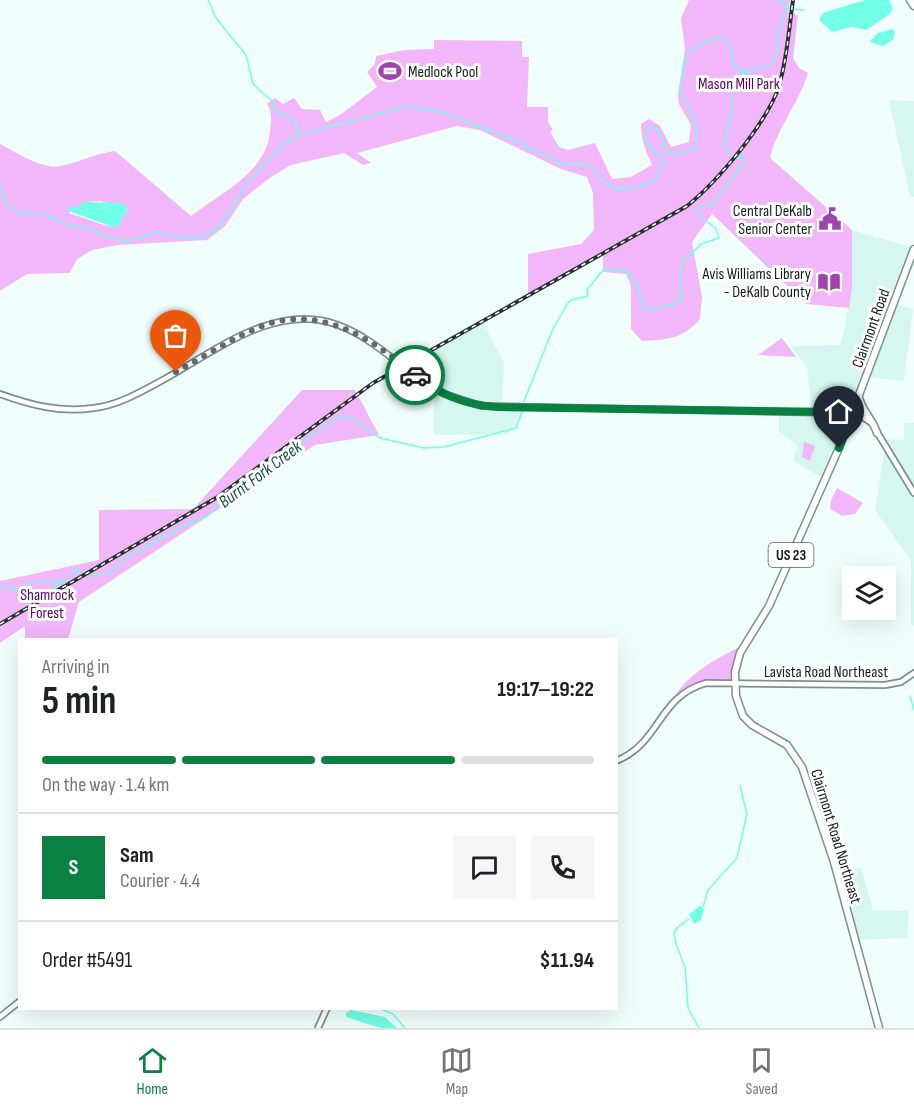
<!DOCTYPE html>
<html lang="en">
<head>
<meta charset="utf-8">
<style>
  :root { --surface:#fff; --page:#f6f6f6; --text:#202124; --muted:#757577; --line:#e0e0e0; --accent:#0b8043 }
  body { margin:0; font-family:"Sofia Sans Condensed",sans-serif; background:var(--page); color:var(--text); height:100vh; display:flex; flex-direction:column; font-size:22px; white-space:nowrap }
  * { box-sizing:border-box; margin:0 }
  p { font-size:20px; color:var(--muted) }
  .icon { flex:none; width:33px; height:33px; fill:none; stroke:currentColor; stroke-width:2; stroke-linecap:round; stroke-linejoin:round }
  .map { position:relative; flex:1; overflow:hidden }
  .side { position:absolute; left:18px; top:638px; width:600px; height:372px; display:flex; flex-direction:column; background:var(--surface); border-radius:0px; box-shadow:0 6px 24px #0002 }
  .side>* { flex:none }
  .tools { position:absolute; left:842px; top:566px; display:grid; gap:12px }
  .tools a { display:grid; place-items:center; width:54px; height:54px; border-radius:0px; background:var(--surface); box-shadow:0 6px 24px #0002; font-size:30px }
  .pin { position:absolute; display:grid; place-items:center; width:51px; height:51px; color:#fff; margin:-62px -26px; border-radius:50% 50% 50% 0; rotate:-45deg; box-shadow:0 0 6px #0007 }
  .pin .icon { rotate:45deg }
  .courier { position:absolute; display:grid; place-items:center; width:60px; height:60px; margin:-30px; border:4px solid #0b8043; border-radius:50%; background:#fff; color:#222; box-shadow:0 2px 8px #0007 }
  .headline em { font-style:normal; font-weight:700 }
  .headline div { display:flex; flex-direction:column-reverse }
  .headline { display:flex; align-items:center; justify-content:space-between; height:102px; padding:0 24px }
  h1 { font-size:39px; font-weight:700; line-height:45px }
  .bar { display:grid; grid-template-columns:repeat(4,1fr); gap:9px 6px; align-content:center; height:72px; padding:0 24px }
  .bar i { height:8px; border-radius:4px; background:var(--line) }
  .bar .on { background:var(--accent) }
  .bar p { grid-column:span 4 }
  .line { display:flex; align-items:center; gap:15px; padding:0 24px; border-top:2px solid var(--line) }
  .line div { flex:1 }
  .round { display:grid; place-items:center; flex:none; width:63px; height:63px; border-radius:0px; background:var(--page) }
  .tabs { display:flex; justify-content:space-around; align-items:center; height:84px; border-top:2px solid var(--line); background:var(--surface); font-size:16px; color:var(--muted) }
  .tabs a { display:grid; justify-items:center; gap:3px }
  .tabs .on { color:var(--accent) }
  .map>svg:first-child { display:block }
  .built { fill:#d5f7f0 }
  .green { fill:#f2b6fb; fill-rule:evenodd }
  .water { fill:#72fee7 }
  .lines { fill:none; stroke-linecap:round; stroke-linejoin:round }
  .stream { stroke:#72fee7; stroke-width:1.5 }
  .secondary-casing { stroke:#7b918c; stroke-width:8 }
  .primary-casing { stroke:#7b918c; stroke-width:9 }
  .secondary { stroke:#fff; stroke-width:4.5 }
  .primary { stroke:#fff; stroke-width:6 }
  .rail-casing { stroke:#2a3331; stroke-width:4 }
  .rail { stroke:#fff; stroke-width:1.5; stroke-dasharray:4.5; stroke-linecap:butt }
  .secondary-bridge-casing { stroke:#7b918c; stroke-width:8; stroke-linecap:butt }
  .secondary-bridge { stroke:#fff; stroke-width:4.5 }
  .done { stroke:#616b69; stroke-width:6; stroke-dasharray:0 10.8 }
  .route { stroke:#0b8043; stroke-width:8 }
  .labels { text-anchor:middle; stroke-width:6; stroke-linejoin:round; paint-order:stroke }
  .shield { fill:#fff; stroke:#5a605f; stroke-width:1.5 }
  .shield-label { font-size:15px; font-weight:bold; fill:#141c1a }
  .poi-label { font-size:16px; fill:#141c1a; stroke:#fff; text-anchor:end }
  .park-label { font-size:16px; fill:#580264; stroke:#fff }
  .street-label { font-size:16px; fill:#141c1a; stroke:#fff }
  .water-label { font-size:18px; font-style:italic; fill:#165249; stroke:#fff }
</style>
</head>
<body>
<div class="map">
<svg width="914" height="1028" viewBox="0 0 914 1028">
  <rect width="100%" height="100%" fill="#f0fffc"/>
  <path class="built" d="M 889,100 L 914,101 L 914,197 L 910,196 Z
    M 852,230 L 914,248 L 894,303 L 913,309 L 904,381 L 865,377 L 824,479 L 793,461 L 797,445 L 779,432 L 779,411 L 812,411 L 807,367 L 790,346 L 841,345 L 852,287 Z
    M 482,321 L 504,363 L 502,407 L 528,408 L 507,434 L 434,435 L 434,387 L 401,366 Z
    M 904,423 L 914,423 L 914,626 L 911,624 L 911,561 L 875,510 L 885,448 L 880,439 L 904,440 Z
    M 861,867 L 873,910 L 909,911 L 907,938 L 854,940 L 837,873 Z"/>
  <path class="green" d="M 689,0 L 790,0 L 788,13 L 798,15 L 793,58 L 799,68 L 808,73 C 799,103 777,128 770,158 L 852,230 L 852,287 L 849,308 L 806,304 L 712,214 L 692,242 L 702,297 L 700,319 C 683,339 666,340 642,341 L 631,329 L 631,286 L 626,274 L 603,272 L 603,254 L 528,297 L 528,254 L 581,244 L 594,230 L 593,193 L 587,177 L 561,169 L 480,130 L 457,126 L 357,153 L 371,163 L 363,165 L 344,153 L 291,165 L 271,177 L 243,199 L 225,226 L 207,240 L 117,245 L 92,250 L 77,259 L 70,273 L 27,274 L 0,291 L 0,144 C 16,152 42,170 61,166 C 80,162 94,154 115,151 L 191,216 C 221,193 267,172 270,131 C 271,120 273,114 267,104 L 275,98 L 283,104 L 294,98 L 302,109 L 320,110 L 326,122 L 340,115 L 377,87 L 367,72 L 375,64 L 376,56 L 404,50 L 434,49 L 434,40 L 522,41 L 522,57 L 529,57 L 527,107 L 548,107 L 548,122 L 553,130 L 550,132 L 559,147 L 568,150 L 595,143 L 612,179 L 631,177 L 652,165 C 646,150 641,141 641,124 L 649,119 L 660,126 L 671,147 L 689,142 L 691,125 L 679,104 L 678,94 L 685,49 L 681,18 ZM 100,201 L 128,208 L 118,227 L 104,225 L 69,213 L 85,202 Z
    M 782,338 L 796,357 L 758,355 Z
    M 302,390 L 355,390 L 379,435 L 315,445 L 79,602 L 68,639 L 25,639 L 25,626 L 0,643 L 0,581 L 99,560 L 99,510 L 193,509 Z
    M 804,442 L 815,446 L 810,461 L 802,457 Z
    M 837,488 L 863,503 L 855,514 L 842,516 L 830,509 L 831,500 Z
    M 741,646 L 735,681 C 707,685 691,683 670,705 C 684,675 713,661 741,646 Z"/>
  <path class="water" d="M 865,0 L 889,0 L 893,9 L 890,14 L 866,30 L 851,27 L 832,32 L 819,20 L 823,13 Z
    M 892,29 L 895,31 L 893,40 L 883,46 L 870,42 L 878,33 Z
    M 85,202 L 122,203 L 128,208 L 118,227 L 113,227 L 68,211 L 69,207 L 76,207 Z
    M 700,906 L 704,909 L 701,920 L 694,924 L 689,914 Z
    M 351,1010 L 385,1017 L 397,1028 L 380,1028 L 346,1017 L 346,1013 Z"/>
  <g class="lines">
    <path class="stream" d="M 208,0 L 216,18 L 246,55 L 253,84 L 273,102 L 275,110 L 295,122 L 298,134
      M 778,0 L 793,9 L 804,10
      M 0,185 L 6,203 L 19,213 L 46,215 L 68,225 L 92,229 L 104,236 L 125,241 L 156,233 L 183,237 L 203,236 L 213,232 L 228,214 L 244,188 L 264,164 L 285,143 L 298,135 L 408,106 L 441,112 L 515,140 L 563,164 L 588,164 L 603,181 L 617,189 L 634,188 L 655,180 L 664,163 L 645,140 L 649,126 L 659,130 L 666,153 L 682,154 L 696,147 L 697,124 L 680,91 L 685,57 L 701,44 L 721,37 L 729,43 L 734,66 L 747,72
      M 524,401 L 553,329 L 568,303 L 571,300 L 588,296 L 587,290 L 603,270 L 624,270 L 634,280 L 645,310 L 673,305 L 681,300 L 681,264 L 701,244 L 719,238 L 716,228 L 697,215 L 699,207 L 711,206 C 722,190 733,178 745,162 L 742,156 L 734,158 L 724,146 L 732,107 L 731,90 L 739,75 L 772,64 L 776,56 L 779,25 L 789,7
      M 0,589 L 5,586 L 16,590 C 33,581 47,578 65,582 L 77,569 L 88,576 L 108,574 L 125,559 L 173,531 L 207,516 L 226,498 L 339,416 L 347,416 L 380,438 L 424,448 L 444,447 L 516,428 L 522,412
      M 34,598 L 62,583
      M 910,696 L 914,710
      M 703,907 L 708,890 L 737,858 L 747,814 L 740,786
      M 689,919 L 678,927 L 674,933 L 676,944 L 685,967 L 688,1008 L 699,1028
      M 379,1008 L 393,1014 L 405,1028"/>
    <g class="secondary-casing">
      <path id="secondary" d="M 410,371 L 445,394 L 481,406 L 845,413 L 860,415 L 870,422
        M 0,394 C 31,405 60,413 94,408 C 118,405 139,393 161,381 C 213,353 275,301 338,325 C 360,333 378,347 396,361
        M 877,432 L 914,493
        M 616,761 C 661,743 657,697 706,683 L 885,685 L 901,682 L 914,673
        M 0,1017 L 20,1001
        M 318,1028 L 327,1008"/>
    </g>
    <g class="primary-casing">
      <path id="primary" d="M 910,0 L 914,6
        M 859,397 C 861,410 873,419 877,433
        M 835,412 L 846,417 L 848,425
        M 879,1028 L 834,862 L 802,767 L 787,745 L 752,725 L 743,716 L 736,696 L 735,672 L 740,653 L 769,606 L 839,448 L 914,249"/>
    </g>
    <use href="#secondary" class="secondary"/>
    <use href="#primary" class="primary"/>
    <g class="rail-casing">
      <path id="rail" d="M 0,624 L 216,498 L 373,383 L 687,206 C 717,182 767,123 779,86 C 787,59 789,29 793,0"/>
    </g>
    <use href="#rail" class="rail"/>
    <g class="secondary-bridge-casing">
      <path id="secondary-bridge" d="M 396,361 L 410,371"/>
    </g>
    <use href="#secondary-bridge" class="secondary-bridge"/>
  </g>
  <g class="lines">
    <path class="done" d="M 176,372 C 204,357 232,338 262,326 C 321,304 372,339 415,375"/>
    <path class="route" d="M 415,375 C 439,395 467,405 497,407 L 835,412 L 846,417 L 848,426 L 839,448"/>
  </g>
  <defs>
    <g id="stadium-bare" transform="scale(1.8)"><path d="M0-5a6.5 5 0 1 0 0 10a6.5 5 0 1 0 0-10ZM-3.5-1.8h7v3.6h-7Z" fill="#a043ad" stroke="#fff" stroke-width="2.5" paint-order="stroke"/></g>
    <g id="civic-bare" transform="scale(1.8)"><path d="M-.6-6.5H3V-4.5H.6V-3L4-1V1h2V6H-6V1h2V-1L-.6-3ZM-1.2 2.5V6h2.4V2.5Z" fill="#a043ad" stroke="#fff" stroke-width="2.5" paint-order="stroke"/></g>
    <g id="library-bare" transform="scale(1.8)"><path d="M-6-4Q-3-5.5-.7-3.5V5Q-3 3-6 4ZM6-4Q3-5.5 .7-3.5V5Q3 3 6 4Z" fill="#a043ad" stroke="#fff" stroke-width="2.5" paint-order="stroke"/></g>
  </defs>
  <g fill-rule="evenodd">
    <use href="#stadium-bare" x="390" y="71"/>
    <use href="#civic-bare" x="830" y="219"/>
    <use href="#library-bare" x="829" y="282"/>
  </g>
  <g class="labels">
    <rect class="shield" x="768.5" y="543" width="45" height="24" rx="4.5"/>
    <g class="shield-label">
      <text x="791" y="560">US 23</text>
    </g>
    <g class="poi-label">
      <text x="408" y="77" text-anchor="start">Medlock Pool</text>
      <text x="812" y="216">Central DeKalb<tspan x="812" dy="18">Senior Center</tspan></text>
      <text x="811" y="279">Avis Williams Library<tspan x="811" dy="18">- DeKalb County</tspan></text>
    </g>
    <g class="park-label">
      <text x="739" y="89">Mason Mill Park</text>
      <text x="47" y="600">Shamrock<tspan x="47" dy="18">Forest</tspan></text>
    </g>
    <g class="street-label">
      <text transform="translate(870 328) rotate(-70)" y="6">Clairmont Road</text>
      <text x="826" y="677">Lavista Road Northeast</text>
      <text transform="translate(837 836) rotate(73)" y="6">Clairmont Road Northeast</text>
    </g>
    <g class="water-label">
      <text transform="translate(260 474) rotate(-37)" y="6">Burnt Fork Creek</text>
    </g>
  </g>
</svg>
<div class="tools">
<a><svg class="icon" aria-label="layers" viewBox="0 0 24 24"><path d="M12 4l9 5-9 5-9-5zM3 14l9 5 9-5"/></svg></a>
</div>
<div class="pin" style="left:176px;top:372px;background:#ea580c"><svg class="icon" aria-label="bag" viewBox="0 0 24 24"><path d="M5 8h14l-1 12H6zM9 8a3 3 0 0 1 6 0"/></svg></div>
<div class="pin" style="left:839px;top:448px;background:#1f2937"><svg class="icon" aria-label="home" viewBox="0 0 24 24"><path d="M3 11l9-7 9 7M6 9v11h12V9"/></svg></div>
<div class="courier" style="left:415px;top:375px"><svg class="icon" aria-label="car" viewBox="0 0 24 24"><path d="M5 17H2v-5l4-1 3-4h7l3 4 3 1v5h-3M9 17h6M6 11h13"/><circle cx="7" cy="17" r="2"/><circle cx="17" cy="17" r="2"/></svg></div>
<section class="side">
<div class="headline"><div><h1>5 min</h1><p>Arriving in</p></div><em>19:17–19:22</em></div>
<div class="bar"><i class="on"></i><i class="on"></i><i class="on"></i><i></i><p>On the way · 1.4 km</p></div>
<div class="line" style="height:108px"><b class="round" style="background:var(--accent);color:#fff">S</b><div><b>Sam</b><p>Courier · 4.4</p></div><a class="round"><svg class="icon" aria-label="chat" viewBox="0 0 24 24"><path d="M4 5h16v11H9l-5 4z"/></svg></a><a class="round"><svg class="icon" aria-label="phone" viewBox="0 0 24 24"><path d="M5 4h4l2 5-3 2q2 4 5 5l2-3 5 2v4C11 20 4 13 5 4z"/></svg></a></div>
<div class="line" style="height:78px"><div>Order #5491</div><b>$11.94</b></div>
</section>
</div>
<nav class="tabs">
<a class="on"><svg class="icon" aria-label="home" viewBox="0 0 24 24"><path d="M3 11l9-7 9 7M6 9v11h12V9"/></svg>Home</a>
<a><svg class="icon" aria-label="map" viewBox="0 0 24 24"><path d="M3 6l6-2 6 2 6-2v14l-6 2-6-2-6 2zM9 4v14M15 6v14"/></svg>Map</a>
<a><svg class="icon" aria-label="saved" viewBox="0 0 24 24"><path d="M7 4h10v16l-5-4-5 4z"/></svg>Saved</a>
</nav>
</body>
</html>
